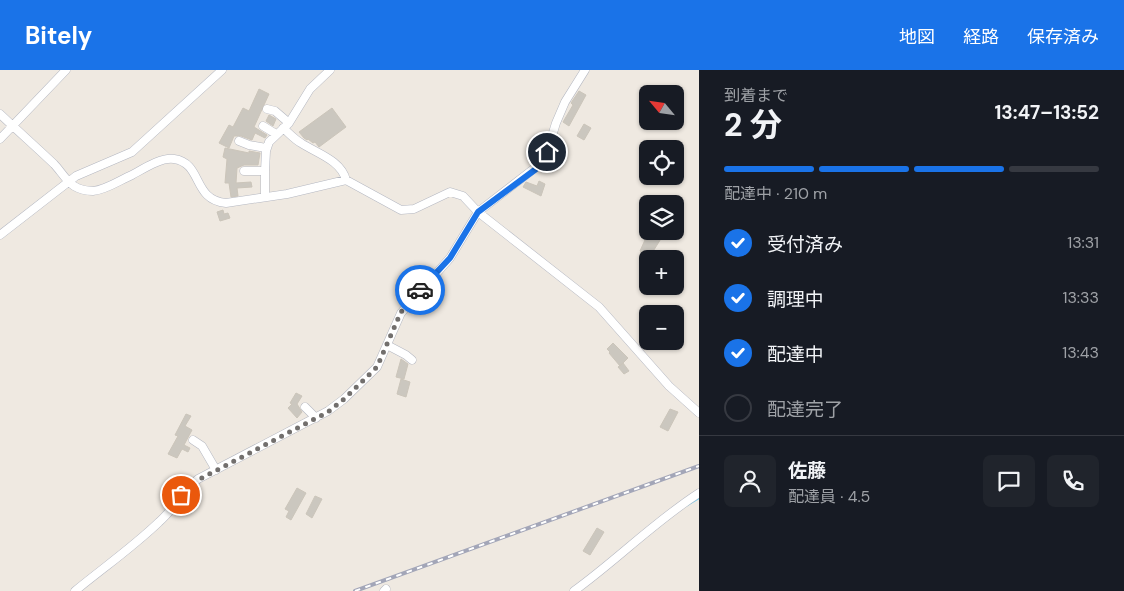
<!DOCTYPE html>
<html lang="ja">
<head>
<meta charset="utf-8">
<style>
  :root { --surface:#171b24; --page:#20242c; --text:#f1f3f6; --muted:#9ea1a6; --line:#363941; --accent:#1a73e8 }
  body { margin:0; font-family:"DM Sans","Noto Sans JP",sans-serif; background:var(--page); color:var(--text); height:100vh; display:flex; flex-direction:column; font-size:19px; white-space:nowrap }
  * { box-sizing:border-box; margin:0 }
  p { font-size:16px; color:var(--muted) }
  .icon { flex:none; width:28px; height:28px; fill:none; stroke:currentColor; stroke-width:2; stroke-linecap:round; stroke-linejoin:round }
  .map { position:relative; flex:1; overflow:hidden }
  .details { display:flex; flex-direction:column; background:var(--surface); width:425px }
  .details>* { flex:none }
  .needle { width:32px; rotate:299deg }
  .controls { position:absolute; left:639px; top:15px; display:grid; gap:10px }
  .controls a { display:grid; place-items:center; width:45px; height:45px; border-radius:8px; background:var(--surface); box-shadow:0 1px 4px #0004; font-size:25px }
  .pin { position:absolute; display:grid; place-items:center; width:42px; height:42px; color:#fff; margin:-21px; border:2px solid #fff; border-radius:50%; box-shadow:0 1px 5px #0007 }
  .courier { position:absolute; display:grid; place-items:center; width:50px; height:50px; margin:-25px; border:4px solid #1a73e8; border-radius:50%; background:#fff; color:#222; box-shadow:0 1px 6px #0007 }
  .overview em { font-style:normal; font-weight:700 }
  .overview div { display:flex; flex-direction:column-reverse }
  .overview { display:flex; align-items:center; justify-content:space-between; height:85px; padding:0 25px }
  h1 { font-size:32px; font-weight:700; line-height:38px }
  .bar { display:grid; grid-template-columns:repeat(4,1fr); gap:8px 5px; align-content:center; height:60px; padding:0 25px }
  .bar i { height:6px; border-radius:4px; background:var(--line) }
  .bar .current { background:var(--accent) }
  .bar p { grid-column:span 4 }
  .line { display:flex; align-items:center; gap:12px; padding:0 25px; border-top:1px solid var(--line) }
  .line div { flex:1 }
  .round { display:grid; place-items:center; flex:none; width:52px; height:52px; border-radius:8px; background:var(--page) }
  ol { padding:0 25px; list-style:none }
  li { display:flex; align-items:center; gap:15px; height:55px }
  li p { margin-inline-start:auto }
  li .icon { padding:5px; border-radius:50%; background:var(--accent); color:#fff; stroke-width:4 }
  li:last-child { color:var(--muted) }
  li i { width:28px; height:28px; border:2px solid var(--line); border-radius:50% }
  header { display:flex; align-items:center; gap:30px; box-sizing:border-box; height:70px; padding:0 25px; background:var(--accent); color:#fff }
  header strong { font-size:24px }
  nav { display:flex; gap:28px; margin-inline-start:auto; font-size:18px }
  main { display:flex; flex:1; min-height:0 }
  .map>svg:first-child { display:block }
  .lines { fill:none; stroke-linecap:round; stroke-linejoin:round }
  .stream { stroke:#75cff0; stroke-width:2 }
  .building { fill:#cbc7bf; stroke:#cbc5ba }
  .minor-casing { stroke:#b4b7c1; stroke-width:9 }
  .minor { stroke:#fff; stroke-width:8 }
  .rail-casing { stroke:#a3a6b8; stroke-width:4 }
  .rail { stroke:#fff; stroke-width:2; stroke-dasharray:5.5; stroke-linecap:butt }
  .done { stroke:#726f6d; stroke-width:5; stroke-dasharray:0 9 }
  .route { stroke:#1a73e8; stroke-width:6 }
</style>
</head>
<body>
<header>
<strong>Bitely</strong>
<nav><a>地図</a><a>経路</a><a>保存済み</a></nav>
</header>
<main>
<div class="map">
<svg width="699" height="521" viewBox="0 0 699 521">
  <rect width="100%" height="100%" fill="#efe9e1"/>
  <g class="lines">
    <path class="stream" d="M 686,436 L 699,428"/>
  </g>
  <path class="building" d="M 259,19 L 269,24 L 254,57 L 267,65 L 265,68 L 255,63 L 252,70 L 241,66 L 234,66 L 229,78 L 219,73 L 229,55 L 233,57 L 243,38 L 249,41 Z
    M 579,21 L 586,25 L 569,56 L 563,52 L 573,35 L 571,33 Z
    M 332,38 L 346,57 L 319,77 L 315,72 L 313,73 L 308,69 L 307,70 L 304,68 L 299,62 Z
    M 269,45 L 276,49 L 273,56 L 266,51 Z
    M 584,54 L 591,58 L 584,70 L 577,66 Z
    M 225,78 L 249,83 L 249,81 L 260,83 L 258,95 L 244,95 L 237,98 L 236,113 L 251,112 L 252,117 L 237,118 L 238,126 L 231,127 L 229,113 L 225,113 L 227,89 L 223,87 Z
    M 539,111 L 545,114 L 541,126 L 523,117 L 526,112 L 537,116 Z
    M 223,140 L 224,144 L 228,143 L 230,148 L 220,151 L 217,142 Z
    M 649,161 L 659,161 L 657,164 L 662,167 L 652,183 L 661,189 L 652,189 L 640,181 Z
    M 613,273 L 628,288 L 620,296 L 609,283 L 610,282 L 607,279 Z
    M 401,289 L 408,294 L 404,309 L 396,307 Z
    M 623,293 L 629,301 L 624,304 L 618,297 Z
    M 401,309 L 410,312 L 406,327 L 397,324 Z
    M 296,323 L 302,326 L 297,334 L 302,342 L 297,348 L 288,338 L 292,334 L 290,333 Z
    M 670,339 L 678,342 L 668,361 L 660,357 Z
    M 186,344 L 191,346 L 185,356 L 192,360 L 184,375 L 190,378 L 188,382 L 182,379 L 177,388 L 168,384 L 178,366 L 175,365 Z
    M 297,418 L 306,423 L 291,450 L 286,447 L 289,441 L 285,439 Z
    M 315,426 L 322,429 L 312,448 L 306,444 Z
    M 597,458 L 604,462 L 590,485 L 583,481 Z"/>
  <g class="lines">
    <g class="minor-casing">
      <path id="minor" d="M 267,39 L 275,41 L 289,53
        M 0,44 C 18,61 36,77 54,94 C 60,100 66,111 74,116 C 79,119 87,121 93,121 C 106,120 120,110 132,105 C 143,99 161,87 174,89 C 203,93 192,130 226,133 L 287,124 L 346,110 L 401,140 L 414,139 L 450,122 L 463,126 L 478,142 L 599,237 L 669,316 L 699,343
        M 263,56 L 276,64
        M 283,58 C 289,63 294,69 301,73 C 316,83 341,90 346,110
        M 0,69 L 66,0
        M 239,71 L 249,75 L 266,78
        M 244,101 L 265,101
        M 265,127 L 265,101 L 266,81 L 269,72 L 289,53 L 310,19 L 330,0
        M 0,165 L 76,106 L 132,82 L 222,0
        M 387,275 L 406,285 L 412,290
        M 305,337 L 316,348
        M 193,370 L 202,376 L 216,400
        M 75,521 C 103,498 133,477 159,452 C 174,439 182,422 198,409 L 328,341 L 344,329 L 377,297 L 401,243 L 450,188 L 478,142 L 540,94 L 547,82 L 556,53 L 565,32 L 585,0
        M 384,521 L 386,519
        M 574,521 C 617,490 654,452 699,423"/>
    </g>
    <use href="#minor" class="minor"/>
    <g class="rail-casing">
      <path id="rail" d="M 355,521 L 699,396"/>
    </g>
    <use href="#rail" class="rail"/>
  </g>
  <g class="lines">
    <path class="done" d="M 181,425 L 198,410 L 328,342 L 344,329 L 377,297 L 401,242 L 420,220"/>
    <path class="route" d="M 420,220 L 450,188 L 478,142 L 536,99 L 547,82"/>
  </g>
</svg>
<div class="controls">
<a><svg class="needle" viewBox="-14 -14 28 28"><path d="M0-13l5 13h-10z" fill="#e53935"/><path d="M0 13l5-13h-10z" fill="#9ea1a6"/></svg></a>
<a><svg class="icon" aria-label="locate" viewBox="0 0 24 24"><circle cx="12" cy="12" r="6"/><path d="M12 2v4M12 18v4M2 12h4M18 12h4"/></svg></a>
<a><svg class="icon" aria-label="layers" viewBox="0 0 24 24"><path d="M12 4l9 5-9 5-9-5zM3 14l9 5 9-5"/></svg></a>
<a>+</a>
<a>−</a>
</div>
<div class="pin" style="left:181px;top:425px;background:#ea580c"><svg class="icon" aria-label="bag" viewBox="0 0 24 24"><path d="M5 8h14l-1 12H6zM9 8a3 3 0 0 1 6 0"/></svg></div>
<div class="pin" style="left:547px;top:82px;background:#1f2937"><svg class="icon" aria-label="home" viewBox="0 0 24 24"><path d="M3 11l9-7 9 7M6 9v11h12V9"/></svg></div>
<div class="courier" style="left:420px;top:220px"><svg class="icon" aria-label="car" viewBox="0 0 24 24"><path d="M5 17H2v-5l4-1 3-4h7l3 4 3 1v5h-3M9 17h6M6 11h13"/><circle cx="7" cy="17" r="2"/><circle cx="17" cy="17" r="2"/></svg></div>
</div>
<section class="details">
<div class="overview"><div><h1>2 分</h1><p>到着まで</p></div><em>13:47–13:52</em></div>
<div class="bar"><i class="current"></i><i class="current"></i><i class="current"></i><i></i><p>配達中 · 210 m</p></div>
<ol>
<li><svg class="icon" aria-label="check" viewBox="0 0 24 24"><path d="M5 12l5 5 9-10"/></svg>受付済み<p>13:31</p></li>
<li><svg class="icon" aria-label="check" viewBox="0 0 24 24"><path d="M5 12l5 5 9-10"/></svg>調理中<p>13:33</p></li>
<li><svg class="icon" aria-label="check" viewBox="0 0 24 24"><path d="M5 12l5 5 9-10"/></svg>配達中<p>13:43</p></li>
<li><i></i>配達完了</li>
</ol>
<div class="line" style="height:90px"><a class="round"><svg class="icon" aria-label="person" viewBox="0 0 24 24"><circle cx="12" cy="8" r="4"/><path d="M4 21q1-7 8-7t8 7"/></svg></a><div><b>佐藤</b><p>配達員 · 4.5</p></div><a class="round"><svg class="icon" aria-label="chat" viewBox="0 0 24 24"><path d="M4 5h16v11H9l-5 4z"/></svg></a><a class="round"><svg class="icon" aria-label="phone" viewBox="0 0 24 24"><path d="M5 4h4l2 5-3 2q2 4 5 5l2-3 5 2v4C11 20 4 13 5 4z"/></svg></a></div>
</section>
</main>
</body>
</html>
